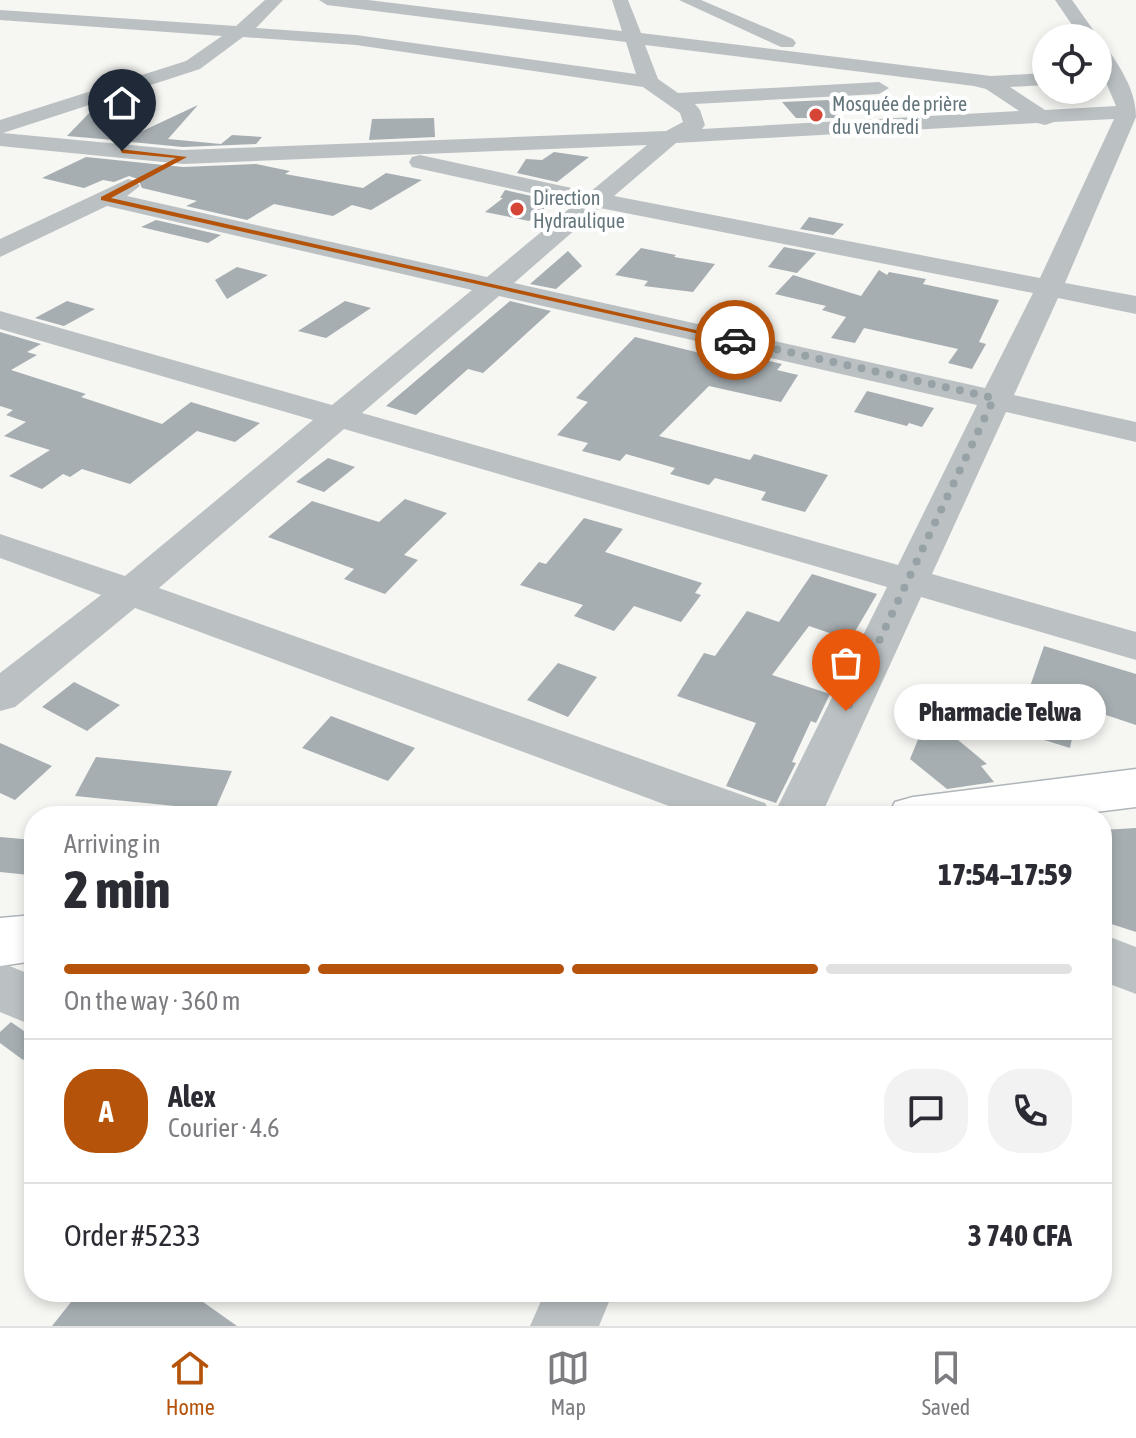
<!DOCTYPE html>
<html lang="en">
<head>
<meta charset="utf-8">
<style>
  :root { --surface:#fff; --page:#f2f2f3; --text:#2b2b33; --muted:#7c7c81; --line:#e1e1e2; --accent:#b45309 }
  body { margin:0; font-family:"Asap Condensed",sans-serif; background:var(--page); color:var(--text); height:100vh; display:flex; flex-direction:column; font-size:30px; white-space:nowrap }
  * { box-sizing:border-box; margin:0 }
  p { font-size:26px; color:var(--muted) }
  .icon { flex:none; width:44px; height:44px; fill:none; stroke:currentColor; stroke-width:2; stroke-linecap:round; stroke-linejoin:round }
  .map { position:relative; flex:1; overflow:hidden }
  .drawer { position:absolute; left:24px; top:806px; width:1088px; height:496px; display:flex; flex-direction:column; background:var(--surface); border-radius:32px; box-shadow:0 4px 12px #0003 }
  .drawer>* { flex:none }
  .fabs { position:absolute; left:1032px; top:24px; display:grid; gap:16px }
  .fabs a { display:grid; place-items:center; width:80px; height:80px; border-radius:50%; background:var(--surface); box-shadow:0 4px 12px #0003; font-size:40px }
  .pin { position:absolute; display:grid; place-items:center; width:68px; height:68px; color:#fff; margin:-82px -34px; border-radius:50% 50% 50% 0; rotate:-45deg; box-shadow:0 0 8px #0007 }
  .pin .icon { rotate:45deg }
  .courier { position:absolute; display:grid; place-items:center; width:80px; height:80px; margin:-40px; border:6px solid #b45309; border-radius:50%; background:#fff; color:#222; box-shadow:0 2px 10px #0007 }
  .bubble { position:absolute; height:56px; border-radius:28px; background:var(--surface); box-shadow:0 4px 12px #0003; font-size:26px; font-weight:800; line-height:56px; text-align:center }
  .headline em { font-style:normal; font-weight:800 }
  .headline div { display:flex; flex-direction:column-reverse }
  .headline { display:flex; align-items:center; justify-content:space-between; height:136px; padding:0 40px }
  h1 { font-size:52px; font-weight:800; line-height:60px }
  .bar { display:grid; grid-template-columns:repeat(4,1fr); gap:12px 8px; align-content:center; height:96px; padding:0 40px }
  .bar i { height:10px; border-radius:6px; background:var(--line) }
  .bar .on { background:var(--accent) }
  .bar p { grid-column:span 4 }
  .line { display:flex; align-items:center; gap:20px; padding:0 40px; border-top:2px solid var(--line) }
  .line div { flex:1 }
  .round { display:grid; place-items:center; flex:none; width:84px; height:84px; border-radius:32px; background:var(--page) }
  .menu { display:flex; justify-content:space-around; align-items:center; height:112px; border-top:2px solid var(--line); background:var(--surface); font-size:22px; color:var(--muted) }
  .menu a { display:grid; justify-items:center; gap:4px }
  .menu .on { color:var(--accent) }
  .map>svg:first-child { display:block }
  .building { fill:#a6aeb2 }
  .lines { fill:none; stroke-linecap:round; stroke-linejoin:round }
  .major-casing { stroke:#afb5b8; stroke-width:3 }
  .minor { fill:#bbc1c3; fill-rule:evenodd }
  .major { fill:#fff; fill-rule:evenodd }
  .route { fill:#b45309 }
  .done { stroke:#97a2a6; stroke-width:8; stroke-dasharray:0 14.4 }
  .poi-dot { fill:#d54435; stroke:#fff; stroke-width:3 }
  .labels { text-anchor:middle; stroke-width:8; stroke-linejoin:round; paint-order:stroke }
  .far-poi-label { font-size:20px; fill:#64757c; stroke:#fff; text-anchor:start }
</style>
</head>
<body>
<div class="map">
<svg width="1136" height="1326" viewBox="0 0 1136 1326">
  <rect width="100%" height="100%" fill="#f6f6f3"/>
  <path class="building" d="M 828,100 L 843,118 L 796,118 L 782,102 Z
    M 198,105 L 168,139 L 221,144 L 232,135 L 262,137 L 256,144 L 183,147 L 121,141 Z
    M 93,109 L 136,110 L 114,140 L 67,136 Z
    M 434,118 L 435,137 L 369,140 L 372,119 Z
    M 554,152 L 589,157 L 557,182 L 517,173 L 526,159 L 542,160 Z
    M 86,157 L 183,167 L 256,164 L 290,171 L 285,174 L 363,188 L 386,173 L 422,180 L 371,210 L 352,205 L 333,216 L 274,204 L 247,220 L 186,206 L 197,201 L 142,188 L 138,179 L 129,176 L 114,182 L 103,180 L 84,188 L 42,178 Z
    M 505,190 L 554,201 L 529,221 L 485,212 L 503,198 L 500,198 Z
    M 809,217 L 844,224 L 833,235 L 800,229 Z
    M 156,220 L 221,235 L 208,243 L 141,227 Z
    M 784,247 L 816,253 L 797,273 L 768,267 Z
    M 641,248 L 676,255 L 674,257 L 715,264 L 693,292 L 644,286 L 648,281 L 615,275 Z
    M 568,251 L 582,266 L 556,289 L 530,284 Z
    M 237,267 L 268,275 L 227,299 L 215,280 Z
    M 879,270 L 887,275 L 889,272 L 926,279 L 923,284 L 999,300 L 979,342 L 986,344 L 972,369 L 948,363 L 958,349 L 864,328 L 855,343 L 831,338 L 846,317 L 822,310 L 826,306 L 775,294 L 793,275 L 861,296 Z
    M 67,301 L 95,309 L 64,326 L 35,318 Z
    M 345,301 L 371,308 L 326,338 L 298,331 Z
    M 510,301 L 551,311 L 483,373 L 468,369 L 416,415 L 386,406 Z
    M 0,332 L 41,344 L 27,352 L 37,355 L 11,370 L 86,394 L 81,397 L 162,424 L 191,402 L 260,423 L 235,442 L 197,431 L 130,484 L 82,469 L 70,477 L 63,474 L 42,489 L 9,476 L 50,450 L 4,436 L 26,422 L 6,415 L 13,410 L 0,406 Z
    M 635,337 L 712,356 L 718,349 L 782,364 L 777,370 L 798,375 L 781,402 L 709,386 L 659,436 L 750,460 L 754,454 L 828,475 L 805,512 L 761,500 L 766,492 L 715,478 L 709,485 L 670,474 L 675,468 L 626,454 L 620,461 L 582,451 L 588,443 L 557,435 L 588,402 L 576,398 Z
    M 867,391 L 891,397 L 934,408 L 922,427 L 909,423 L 907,426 L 854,412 Z
    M 328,458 L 355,467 L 324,492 L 296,482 Z
    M 405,499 L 447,513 L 404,555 L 418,560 L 385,594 L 344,579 L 354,569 L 268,537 L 312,501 L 379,522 Z
    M 584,518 L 623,529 L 605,552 L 702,583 L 695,593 L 701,595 L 681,622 L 634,606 L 614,631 L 574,616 L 583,605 L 520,585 L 539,562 L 546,564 Z
    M 812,574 L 877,594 L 850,640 L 809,626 L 772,675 L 830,694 L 816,723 L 811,721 L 792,762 L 796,763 L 776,803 L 726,786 L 756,723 L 677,696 L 704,653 L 715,656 L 747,611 L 779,622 Z
    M 1044,646 L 1136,674 L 1136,725 L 1079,706 L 1070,748 L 1002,727 L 1011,690 L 1027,695 Z
    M 558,663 L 597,677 L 568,717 L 527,700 Z
    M 74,682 L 120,705 L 87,731 L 42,707 Z
    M 928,715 L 987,764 L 981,766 L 994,782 L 947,789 L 910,759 Z
    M 331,716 L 415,748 L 388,781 L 302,748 Z
    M 0,743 L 52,766 L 15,800 L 0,793 Z
    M 96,757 L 232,771 L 215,810 L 75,796 Z
    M 1136,828 L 1136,932 L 1102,921 L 1102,830 Z
    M 0,837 L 34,840 L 34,865 L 29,875 L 0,872 Z
    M 11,1022 L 34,1038 L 34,1050 L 23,1060 L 0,1043 L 0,1032 Z
    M 79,1292 L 189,1292 L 237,1326 L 52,1326 Z"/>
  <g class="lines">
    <g class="major-casing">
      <path id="major" d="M 1136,769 L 1136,807 L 1063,816 L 888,816 L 895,802 L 913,797 Z
        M 34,915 L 34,961 L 0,966 L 0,918 Z"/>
    </g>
    <path class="minor" d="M 265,0 L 283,0 L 256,28 L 356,35 L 636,74 L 626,42 L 327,5 L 319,0 L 368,0 L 622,31 L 612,0 L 628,0 L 641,33 L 991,76 L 1046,73 L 1046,85 L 1010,87 L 1045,110 L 1116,106 L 1098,64 L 1098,43 L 1105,45 C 1120,67 1136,90 1136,117 L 1065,283 L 1136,296 L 1136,314 L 1058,298 L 1014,395 L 1136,422 L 1136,442 L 1006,412 L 932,574 L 1136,632 L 1136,660 L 921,597 L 821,816 L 773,816 L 887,587 L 344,429 L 159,588 L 765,803 L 772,816 L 696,816 L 135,608 L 15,707 L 0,711 L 0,673 L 101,595 L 0,558 L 0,534 L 125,576 L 313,420 L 0,329 L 0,311 L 332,405 L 472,290 L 107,206 L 0,257 L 0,239 L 128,179 L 136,181 L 140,186 L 127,196 L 487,277 L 576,203 L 412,167 L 409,162 L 412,157 L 420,155 L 590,192 L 647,145 L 183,164 L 0,146 L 0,120 L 186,61 L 222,36 L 0,20 L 0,10 L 236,26 ZM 243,37 L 356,45 L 643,87 L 680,113 L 683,122 L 666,131 L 183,150 L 3,133 L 200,69 ZM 645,45 L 974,86 L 986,89 L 1019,111 L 702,129 L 705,125 L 700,110 L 695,104 L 879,94 L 889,88 L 879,82 L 678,93 L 658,79 ZM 1114,119 L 1040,278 L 614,196 L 676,143 L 1037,123 L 1045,125 L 1054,122 ZM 600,208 L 1033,293 L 985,388 L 514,283 ZM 499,296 L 977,405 L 898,565 L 362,413 Z
      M 679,0 L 701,0 L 793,39 L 796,43 L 793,47 L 781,47 Z
      M 1055,0 L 1072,0 L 1099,38 L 1098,40 L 1081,38 Z
      M 1102,934 L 1136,947 L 1136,994 L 1102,981 Z
      M 0,962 L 34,976 L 34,1026 L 0,1012 Z
      M 545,1292 L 613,1292 L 599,1326 L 530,1326 Z"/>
    <use href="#major" class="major"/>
  </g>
  <path class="route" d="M 120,149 L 187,157 L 111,198 L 740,340 L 735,342 L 101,200 L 101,197 L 176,158 L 122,153 Z"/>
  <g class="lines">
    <path class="done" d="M 735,340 L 994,398 L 846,711"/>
  </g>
  <g class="poi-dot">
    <circle cx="816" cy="115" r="8"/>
    <circle cx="517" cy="209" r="8"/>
  </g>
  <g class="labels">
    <g class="far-poi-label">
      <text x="832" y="111">Mosquée de prière<tspan x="832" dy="23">du vendredi</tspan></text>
      <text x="533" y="205">Direction<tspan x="533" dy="23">Hydraulique</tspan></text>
    </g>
  </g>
</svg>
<div class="fabs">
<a><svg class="icon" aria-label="locate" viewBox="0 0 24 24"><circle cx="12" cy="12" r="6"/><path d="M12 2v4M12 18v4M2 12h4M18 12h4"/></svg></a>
</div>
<div class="pin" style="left:846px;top:711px;background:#ea580c"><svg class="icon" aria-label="bag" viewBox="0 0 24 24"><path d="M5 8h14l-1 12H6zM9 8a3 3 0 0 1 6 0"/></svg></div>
<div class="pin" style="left:122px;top:151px;background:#1f2937"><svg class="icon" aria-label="home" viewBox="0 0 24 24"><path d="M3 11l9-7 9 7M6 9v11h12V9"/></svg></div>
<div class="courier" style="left:735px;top:340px"><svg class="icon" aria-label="car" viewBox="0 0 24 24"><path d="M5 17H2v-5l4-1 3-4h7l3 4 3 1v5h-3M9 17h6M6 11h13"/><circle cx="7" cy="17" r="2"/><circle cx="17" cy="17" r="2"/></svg></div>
<div class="bubble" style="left:894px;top:684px;width:212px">Pharmacie Telwa</div>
<section class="drawer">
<div class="headline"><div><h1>2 min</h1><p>Arriving in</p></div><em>17:54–17:59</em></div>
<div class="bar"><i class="on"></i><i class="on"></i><i class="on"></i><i></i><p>On the way · 360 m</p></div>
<div class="line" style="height:144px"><b class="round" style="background:var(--accent);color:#fff">A</b><div><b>Alex</b><p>Courier · 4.6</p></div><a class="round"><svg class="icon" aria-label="chat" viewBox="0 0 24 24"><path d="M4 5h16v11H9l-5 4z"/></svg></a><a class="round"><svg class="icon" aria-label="phone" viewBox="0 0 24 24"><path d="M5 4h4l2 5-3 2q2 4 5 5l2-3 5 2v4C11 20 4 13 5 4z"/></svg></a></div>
<div class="line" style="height:104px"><div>Order #5233</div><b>3 740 CFA</b></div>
</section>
</div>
<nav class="menu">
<a class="on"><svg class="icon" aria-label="home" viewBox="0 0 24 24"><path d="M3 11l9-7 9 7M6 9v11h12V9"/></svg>Home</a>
<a><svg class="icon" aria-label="map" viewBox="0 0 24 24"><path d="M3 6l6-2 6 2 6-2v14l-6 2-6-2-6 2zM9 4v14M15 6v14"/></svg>Map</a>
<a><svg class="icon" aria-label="saved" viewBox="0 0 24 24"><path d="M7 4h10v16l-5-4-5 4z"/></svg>Saved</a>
</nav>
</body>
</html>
